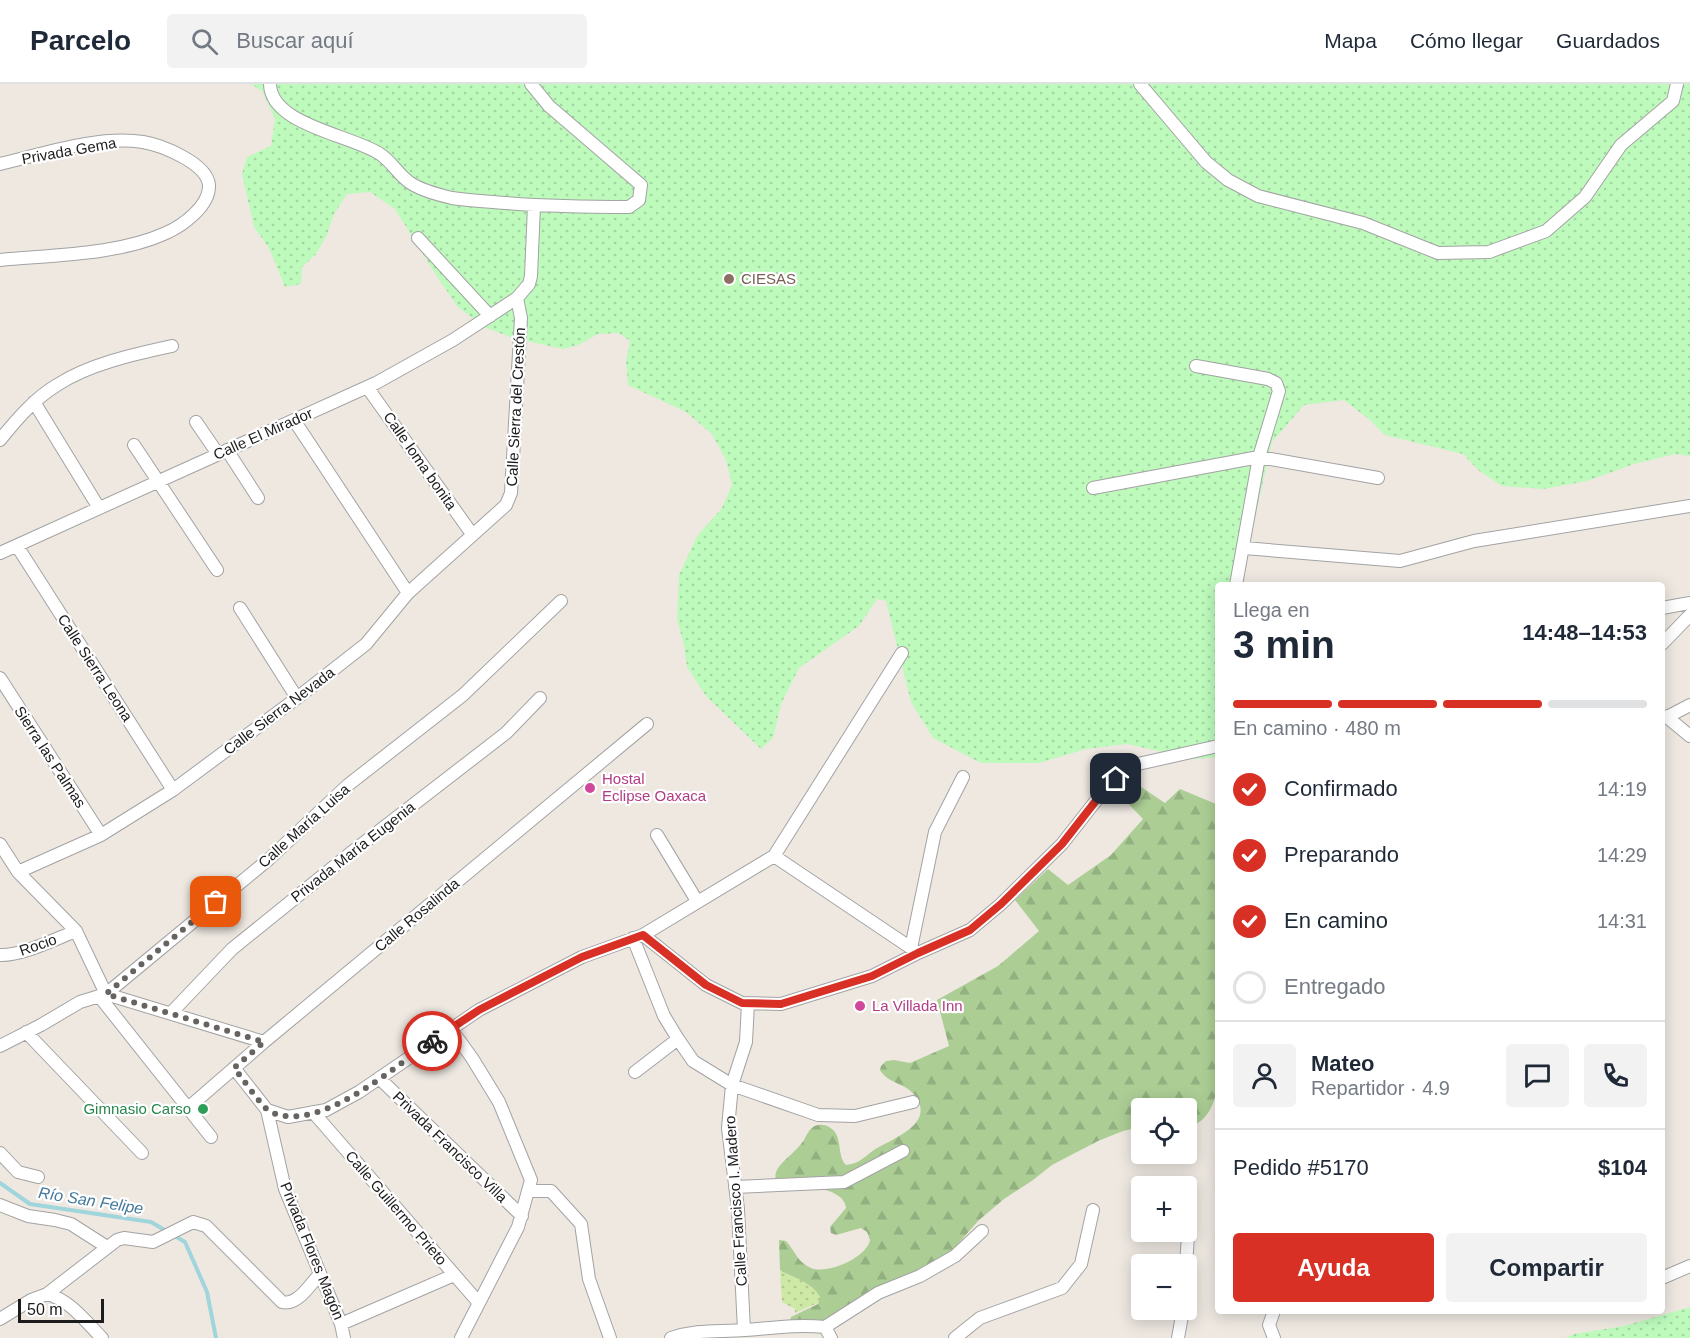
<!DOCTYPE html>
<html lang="es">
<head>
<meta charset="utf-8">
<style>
  :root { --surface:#fff; --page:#f2f2f3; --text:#1f2937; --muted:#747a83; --line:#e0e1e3; --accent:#d93025 }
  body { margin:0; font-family:Arial,sans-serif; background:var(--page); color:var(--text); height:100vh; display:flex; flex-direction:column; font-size:22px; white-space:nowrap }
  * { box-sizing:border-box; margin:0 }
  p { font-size:20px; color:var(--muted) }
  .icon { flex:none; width:33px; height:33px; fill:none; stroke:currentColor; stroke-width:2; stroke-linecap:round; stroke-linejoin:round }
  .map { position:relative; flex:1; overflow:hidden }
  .panel { position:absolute; left:1215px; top:498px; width:450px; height:732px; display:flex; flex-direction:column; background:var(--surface); border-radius:6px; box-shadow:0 3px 15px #0003 }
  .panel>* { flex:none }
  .controls { position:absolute; left:1131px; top:1014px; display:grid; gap:12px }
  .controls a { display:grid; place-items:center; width:66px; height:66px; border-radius:6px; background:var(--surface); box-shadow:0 3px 15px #0003; font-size:30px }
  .scale { position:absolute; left:18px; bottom:15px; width:86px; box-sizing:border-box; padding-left:6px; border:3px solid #1c1c1c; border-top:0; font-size:16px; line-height:21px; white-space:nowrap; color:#1c1c1c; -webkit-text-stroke:4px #fff; paint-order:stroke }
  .pin { position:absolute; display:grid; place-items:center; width:51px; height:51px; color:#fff; margin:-26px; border-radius:12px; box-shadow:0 3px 9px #0006 }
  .courier { position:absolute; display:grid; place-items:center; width:60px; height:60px; margin:-30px; border:4px solid #d93025; border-radius:50%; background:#fff; color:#222; box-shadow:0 2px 8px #0007 }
  .overview em { font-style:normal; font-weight:700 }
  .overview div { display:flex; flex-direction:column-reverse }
  .overview { display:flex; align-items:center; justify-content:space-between; height:102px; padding:0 18px }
  h1 { font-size:39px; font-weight:700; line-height:45px }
  .bar { display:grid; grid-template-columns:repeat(4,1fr); gap:9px 6px; align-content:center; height:72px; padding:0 18px }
  .bar i { height:8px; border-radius:4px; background:var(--line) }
  .bar .selected { background:var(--accent) }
  .bar p { grid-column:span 4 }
  .line { display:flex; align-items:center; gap:15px; padding:0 18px; border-top:2px solid var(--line) }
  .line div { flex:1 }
  .round { display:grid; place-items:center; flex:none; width:63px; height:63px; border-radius:6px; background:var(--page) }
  ol { padding:0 18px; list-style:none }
  li { display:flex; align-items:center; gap:18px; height:66px }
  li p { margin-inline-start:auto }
  li .icon { padding:6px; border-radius:50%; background:var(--accent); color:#fff; stroke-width:4 }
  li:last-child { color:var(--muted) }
  li i { width:33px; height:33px; border:3px solid var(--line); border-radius:50% }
  .button { display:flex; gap:12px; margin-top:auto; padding:12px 18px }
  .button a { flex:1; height:69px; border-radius:6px; background:var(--accent); color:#fff; font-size:24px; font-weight:700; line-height:69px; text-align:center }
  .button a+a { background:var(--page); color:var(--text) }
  header { display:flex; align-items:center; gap:36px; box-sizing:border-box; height:84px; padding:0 30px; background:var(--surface); border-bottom:2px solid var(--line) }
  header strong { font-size:28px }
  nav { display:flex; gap:33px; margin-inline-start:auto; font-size:21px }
  .search { width:420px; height:54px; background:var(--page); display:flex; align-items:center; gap:15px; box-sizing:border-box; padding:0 21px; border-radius:6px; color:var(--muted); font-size:22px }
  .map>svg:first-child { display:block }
  .grass { fill:url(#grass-dots) }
  .forest { fill:url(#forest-firs) }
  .park { fill:url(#park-dots) }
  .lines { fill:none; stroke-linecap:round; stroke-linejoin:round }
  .stream { stroke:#a0d5dc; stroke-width:4 }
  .street-casing { stroke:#a3a3a3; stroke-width:14 }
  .street { stroke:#fff; stroke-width:12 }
  .done { stroke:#666361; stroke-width:6; stroke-dasharray:0 10.8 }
  .route { stroke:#d93025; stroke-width:8 }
  .education-dot { fill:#8d6e63; stroke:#fff; stroke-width:2 }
  .hotel-dot { fill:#d1479c; stroke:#fff; stroke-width:2 }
  .leisure-dot { fill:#2e9e5b; stroke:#fff; stroke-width:2 }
  .labels { text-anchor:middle; stroke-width:4.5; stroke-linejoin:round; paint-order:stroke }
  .street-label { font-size:15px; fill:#1c1c1c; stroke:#fff }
  .education-label { font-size:15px; fill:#785e54; stroke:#fff; text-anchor:start }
  .hotel-label { font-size:15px; fill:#b23c85; stroke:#fff; text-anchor:start }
  .leisure-label { font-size:15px; fill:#27864d; stroke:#fff; text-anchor:end }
  .water-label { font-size:16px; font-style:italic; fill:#42799c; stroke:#fff }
</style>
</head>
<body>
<header>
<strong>Parcelo</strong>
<div class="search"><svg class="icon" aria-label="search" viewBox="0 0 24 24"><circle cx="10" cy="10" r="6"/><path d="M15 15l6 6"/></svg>Buscar aquí</div>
<nav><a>Mapa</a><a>Cómo llegar</a><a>Guardados</a></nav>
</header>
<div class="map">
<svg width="1690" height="1254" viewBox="0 0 1690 1254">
  <defs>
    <pattern id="grass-dots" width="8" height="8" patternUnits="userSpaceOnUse" patternTransform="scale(1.5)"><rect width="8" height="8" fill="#cee9a5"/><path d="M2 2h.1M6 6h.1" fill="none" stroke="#b0c78d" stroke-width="1.8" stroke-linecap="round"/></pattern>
    <pattern id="forest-firs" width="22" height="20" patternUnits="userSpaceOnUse" patternTransform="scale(1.5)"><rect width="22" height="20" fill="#acce95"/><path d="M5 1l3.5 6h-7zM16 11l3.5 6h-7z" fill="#93b080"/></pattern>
    <pattern id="park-dots" width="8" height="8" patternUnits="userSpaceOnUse" patternTransform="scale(1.5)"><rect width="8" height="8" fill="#bdfabc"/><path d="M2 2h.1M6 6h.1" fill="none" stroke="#a2d6a1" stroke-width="1.8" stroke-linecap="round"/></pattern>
  </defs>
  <rect width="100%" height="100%" fill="#eee8e1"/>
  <path class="grass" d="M 780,1186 C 794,1194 813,1199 820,1213 L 820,1218 L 795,1229 L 795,1225 L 782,1218 Z"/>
  <path class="forest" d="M 1128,694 L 1165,719 L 1180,705 L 1216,720 L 1218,716 L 1218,999 C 1215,1018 1209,1039 1187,1043 L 1186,1024 L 1142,1024 L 1141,1043 L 1123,1047 L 1098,1057 L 1052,1081 L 1033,1096 L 1004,1115 L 978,1137 L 943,1177 L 917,1198 L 814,1240 L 792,1239 L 790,1236 L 791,1233 L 818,1220 L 820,1213 C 813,1199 794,1194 780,1186 L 779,1156 L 786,1157 C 795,1167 798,1179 811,1184 C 828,1191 867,1173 870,1156 L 867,1148 L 861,1144 L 836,1151 L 831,1149 L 830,1143 L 846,1124 C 845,1102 793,1100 776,1098 C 775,1092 775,1089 778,1084 C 785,1074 797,1067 804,1056 C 806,1052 808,1047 812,1044 C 816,1040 824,1040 829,1043 C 844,1051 836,1071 846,1081 C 859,1080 864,1073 874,1066 C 891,1055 935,1041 916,1013 C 907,999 888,1000 880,986 L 881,982 L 886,977 L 894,976 L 910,979 L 949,962 L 937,916 L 998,882 L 1039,847 L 1015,816 L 1048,785 L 1068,801 L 1111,771 L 1143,735 L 1116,707 Z"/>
  <path class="park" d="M 251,0 L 1690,0 L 1690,372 L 1675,370 L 1634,380 L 1587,397 L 1543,405 L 1502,402 L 1478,386 L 1463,370 L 1385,351 L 1370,336 L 1344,316 L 1304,321 L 1272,358 L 1248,465 L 1242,501 L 1218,501 L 1218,673 L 1195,675 L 1127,660 L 1086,665 L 1039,679 L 981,679 L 933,654 L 911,618 L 886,517 L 877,515 L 859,542 L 799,584 L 781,620 L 773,654 L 761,665 L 706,612 L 687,583 L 684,561 L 677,535 L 679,491 L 697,452 L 722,424 L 732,401 L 726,376 L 712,350 L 686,328 L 628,301 L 626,277 L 630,257 L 619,249 L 598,250 L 578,261 L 563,265 L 513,254 L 484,243 L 458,223 L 436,191 L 395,125 L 370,108 L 347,110 L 334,130 L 326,153 L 316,170 L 302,183 L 301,200 L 285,203 L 269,164 L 254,143 L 242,90 L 247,73 L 271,62 L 275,35 L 262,7 Z
    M 1690,1223 L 1690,1254 L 1566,1254 L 1574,1250 L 1624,1242 Z"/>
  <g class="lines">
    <path class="stream" d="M 0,1099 L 30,1120 L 151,1138 L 185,1158 L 207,1208 L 216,1254"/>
    <g class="street-casing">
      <path id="street" d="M 270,0 C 271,41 351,51 380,70 C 391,77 398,90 409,98 C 420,106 439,111 452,114 C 465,116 479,117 493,118 C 538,122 583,123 629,123 L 639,116 L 641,101 L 549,22 L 531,0
        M 1140,0 L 1206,78 L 1228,96 L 1258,112 L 1363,139 L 1438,169 L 1489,168 L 1546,147 L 1585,113 L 1621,61 L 1673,17 L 1677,0
        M 0,80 C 43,70 99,51 143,58 C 161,61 207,79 209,101 C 210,122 182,142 166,149 C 118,171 52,171 0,176
        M 418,154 L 490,232
        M 1196,282 L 1268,295 L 1276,299 L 1279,307 L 1259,373 L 1236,501
        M 367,303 L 472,450
        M 34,318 L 99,424
        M 294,336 L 408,509
        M 196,338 L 218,370
        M 0,356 C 17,335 34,315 57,301 C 89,280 135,270 172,262
        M 134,361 L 217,486
        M 227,366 L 258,414
        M 1093,404 L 1259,373 L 1378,394
        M 17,462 L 173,706
        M 1244,464 L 1400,477 L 1474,457 L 1690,422
        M 0,469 L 376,299 L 453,256 L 517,214 L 529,200 L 531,192 L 534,122
        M 240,524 L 297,614
        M 1662,524 L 1690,519
        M 1662,560 L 1690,531
        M 0,594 L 101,751
        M 1662,632 L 1667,633 L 1690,652
        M 1667,633 L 1690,621
        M 657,751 L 697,817
        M 0,760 L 18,788 L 76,847 L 106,910 L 264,958
        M 774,772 L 917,868
        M 18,788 L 101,751 L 173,706 L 297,614 L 366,560 L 408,509 L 506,421 L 511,409 L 521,234 L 517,214
        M 643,851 L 706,901 L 742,919 L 781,920 L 872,892 L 918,869 L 970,846 L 1001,820 L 1062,760 L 1102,709 L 1129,682 L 1218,662
        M 633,854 L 664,932 L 678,955 L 693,977 L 732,1001 L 818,1031 L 855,1032 L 913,1018
        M 911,864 L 935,748 L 963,693
        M 0,871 C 22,872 55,855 76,847
        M 99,912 L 211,1053
        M 171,929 L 232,865 L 352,768 L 506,649 L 540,614
        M 451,945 L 472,974 L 499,1018 L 531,1096 L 518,1143 L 461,1254
        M 26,948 L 142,1069
        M 0,962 L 41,941 L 80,918 L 106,910 L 269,775 L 348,701 L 463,611 L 561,517
        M 234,984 L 267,1026 L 285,1105 L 341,1240 L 344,1254
        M 635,988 L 678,955
        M 379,994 L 522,1132
        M 188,1024 L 264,958 L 647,640
        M 267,1026 L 288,1033 L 326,1026 L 359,1008 L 479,926 L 582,873 L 643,851 L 774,772 L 902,569
        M 313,1028 L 479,1219
        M 0,1069 L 18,1088 L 38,1093
        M 735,1103 L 844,1098 L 903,1067
        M 528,1107 L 551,1107 L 581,1140 L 589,1195 L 610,1254
        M 0,1121 L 28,1132 L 55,1136 L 71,1140 L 107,1163
        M 1186,1180 L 1189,1138
        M 1662,1194 L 1690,1182
        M 47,1210 C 70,1216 86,1238 102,1254
        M 0,1235 L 31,1216 L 47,1210 L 117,1156 L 124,1154 L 153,1158 L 193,1138 L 206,1142 L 282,1218 C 298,1222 310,1200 320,1190
        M 341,1240 L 454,1191
        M 825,1243 L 878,1209 L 920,1192 L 955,1172 L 982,1147
        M 744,1246 L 738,1125 L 728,1044 L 732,1001 L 746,958 L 748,919
        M 671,1254 C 697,1245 718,1248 745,1246 C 772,1244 798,1240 825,1243 L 831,1254
        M 955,1254 L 980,1234 L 1062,1204 L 1081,1180 L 1093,1126
        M 1178,1254 L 1183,1226
        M 1274,1254 L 1269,1241 L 1274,1227"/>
    </g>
    <use href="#street" class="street"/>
  </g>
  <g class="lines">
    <path class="done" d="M 216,818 L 106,910 L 264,958 L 234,984 C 241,992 262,1023 269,1027 C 317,1052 394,983 432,957"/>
    <path class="route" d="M 432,957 L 479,926 L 582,873 L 643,851 L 706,901 L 742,919 L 781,920 L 872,892 L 918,869 L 970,846 L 1001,820 L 1062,760 L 1102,709 L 1116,695"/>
  </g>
  <circle class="education-dot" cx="729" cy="195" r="6"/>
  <g class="hotel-dot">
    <circle cx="590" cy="704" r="6"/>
    <circle cx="860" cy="922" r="6"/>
  </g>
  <circle class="leisure-dot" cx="203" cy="1025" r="6"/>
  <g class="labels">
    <g class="street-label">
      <text transform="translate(69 67) rotate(-10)" y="5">Privada Gema</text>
      <text transform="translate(516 323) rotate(-87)" y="5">Calle Sierra del Crestón</text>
      <text transform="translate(263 350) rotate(-24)" y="5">Calle El Mirador</text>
      <text transform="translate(420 377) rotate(55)" y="5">Calle loma bonita</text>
      <text transform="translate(95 584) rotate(57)" y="5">Calle Sierra Leona</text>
      <text transform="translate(279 627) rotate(-37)" y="5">Calle Sierra Nevada</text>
      <text transform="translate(50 673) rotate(57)" y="5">Sierra las Palmas</text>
      <text transform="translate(304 742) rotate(-42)" y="5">Calle María Luisa</text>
      <text transform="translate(353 768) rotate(-38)" y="5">Privada María Eugenia</text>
      <text transform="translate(417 831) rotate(-40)" y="5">Calle Rosalinda</text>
      <text transform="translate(38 861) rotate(-19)" y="5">Rocio</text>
      <text transform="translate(450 1063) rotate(44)" y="5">Privada Francisco Villa</text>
      <text transform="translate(736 1117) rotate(-94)" y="5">Calle Francisco I. Madero</text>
      <text transform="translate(396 1124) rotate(49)" y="5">Calle Guillermo Prieto</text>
      <text transform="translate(312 1167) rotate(68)" y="5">Privada Flores Magón</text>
    </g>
    <g class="education-label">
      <text x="741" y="200">CIESAS</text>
    </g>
    <g class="hotel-label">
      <text x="602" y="700">Hostal<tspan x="602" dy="17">Eclipse Oaxaca</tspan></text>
      <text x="872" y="927">La Villada Inn</text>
    </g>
    <g class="leisure-label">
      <text x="191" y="1030">Gimnasio Carso</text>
    </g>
    <g class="water-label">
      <text transform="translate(91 1116) rotate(9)" y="6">Río San Felipe</text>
    </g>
  </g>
</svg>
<div class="controls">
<a><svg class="icon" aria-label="locate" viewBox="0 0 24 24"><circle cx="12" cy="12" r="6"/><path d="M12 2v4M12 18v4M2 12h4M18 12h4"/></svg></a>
<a>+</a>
<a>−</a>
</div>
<div class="scale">50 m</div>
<div class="pin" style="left:216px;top:818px;background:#ea580c"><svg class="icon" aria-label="bag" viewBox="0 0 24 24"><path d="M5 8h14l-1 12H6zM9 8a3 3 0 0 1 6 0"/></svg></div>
<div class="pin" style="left:1116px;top:695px;background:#1f2937"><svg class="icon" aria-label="home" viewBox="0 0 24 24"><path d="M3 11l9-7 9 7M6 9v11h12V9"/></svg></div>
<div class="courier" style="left:432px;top:957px"><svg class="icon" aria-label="bike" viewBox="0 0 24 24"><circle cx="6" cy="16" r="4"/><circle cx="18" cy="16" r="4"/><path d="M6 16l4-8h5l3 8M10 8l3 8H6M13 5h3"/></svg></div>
<section class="panel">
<div class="overview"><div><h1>3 min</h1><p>Llega en</p></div><em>14:48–14:53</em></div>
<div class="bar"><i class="selected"></i><i class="selected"></i><i class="selected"></i><i></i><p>En camino · 480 m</p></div>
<ol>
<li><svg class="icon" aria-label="check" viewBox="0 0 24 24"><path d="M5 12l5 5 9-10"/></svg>Confirmado<p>14:19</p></li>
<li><svg class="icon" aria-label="check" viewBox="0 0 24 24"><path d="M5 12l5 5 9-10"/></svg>Preparando<p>14:29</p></li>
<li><svg class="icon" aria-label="check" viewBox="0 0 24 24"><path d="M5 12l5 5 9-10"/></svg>En camino<p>14:31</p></li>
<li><i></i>Entregado</li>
</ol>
<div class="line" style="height:108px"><a class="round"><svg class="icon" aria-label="person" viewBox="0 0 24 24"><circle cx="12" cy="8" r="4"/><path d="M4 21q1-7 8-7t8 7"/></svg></a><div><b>Mateo</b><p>Repartidor · 4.9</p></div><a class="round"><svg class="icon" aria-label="chat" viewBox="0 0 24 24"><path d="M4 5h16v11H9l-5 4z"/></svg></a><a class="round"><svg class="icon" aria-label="phone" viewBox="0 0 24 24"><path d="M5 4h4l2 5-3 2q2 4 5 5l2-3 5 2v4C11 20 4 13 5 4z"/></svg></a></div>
<div class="line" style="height:78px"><div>Pedido #5170</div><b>$104</b></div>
<div class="button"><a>Ayuda</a><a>Compartir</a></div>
</section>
</div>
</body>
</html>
